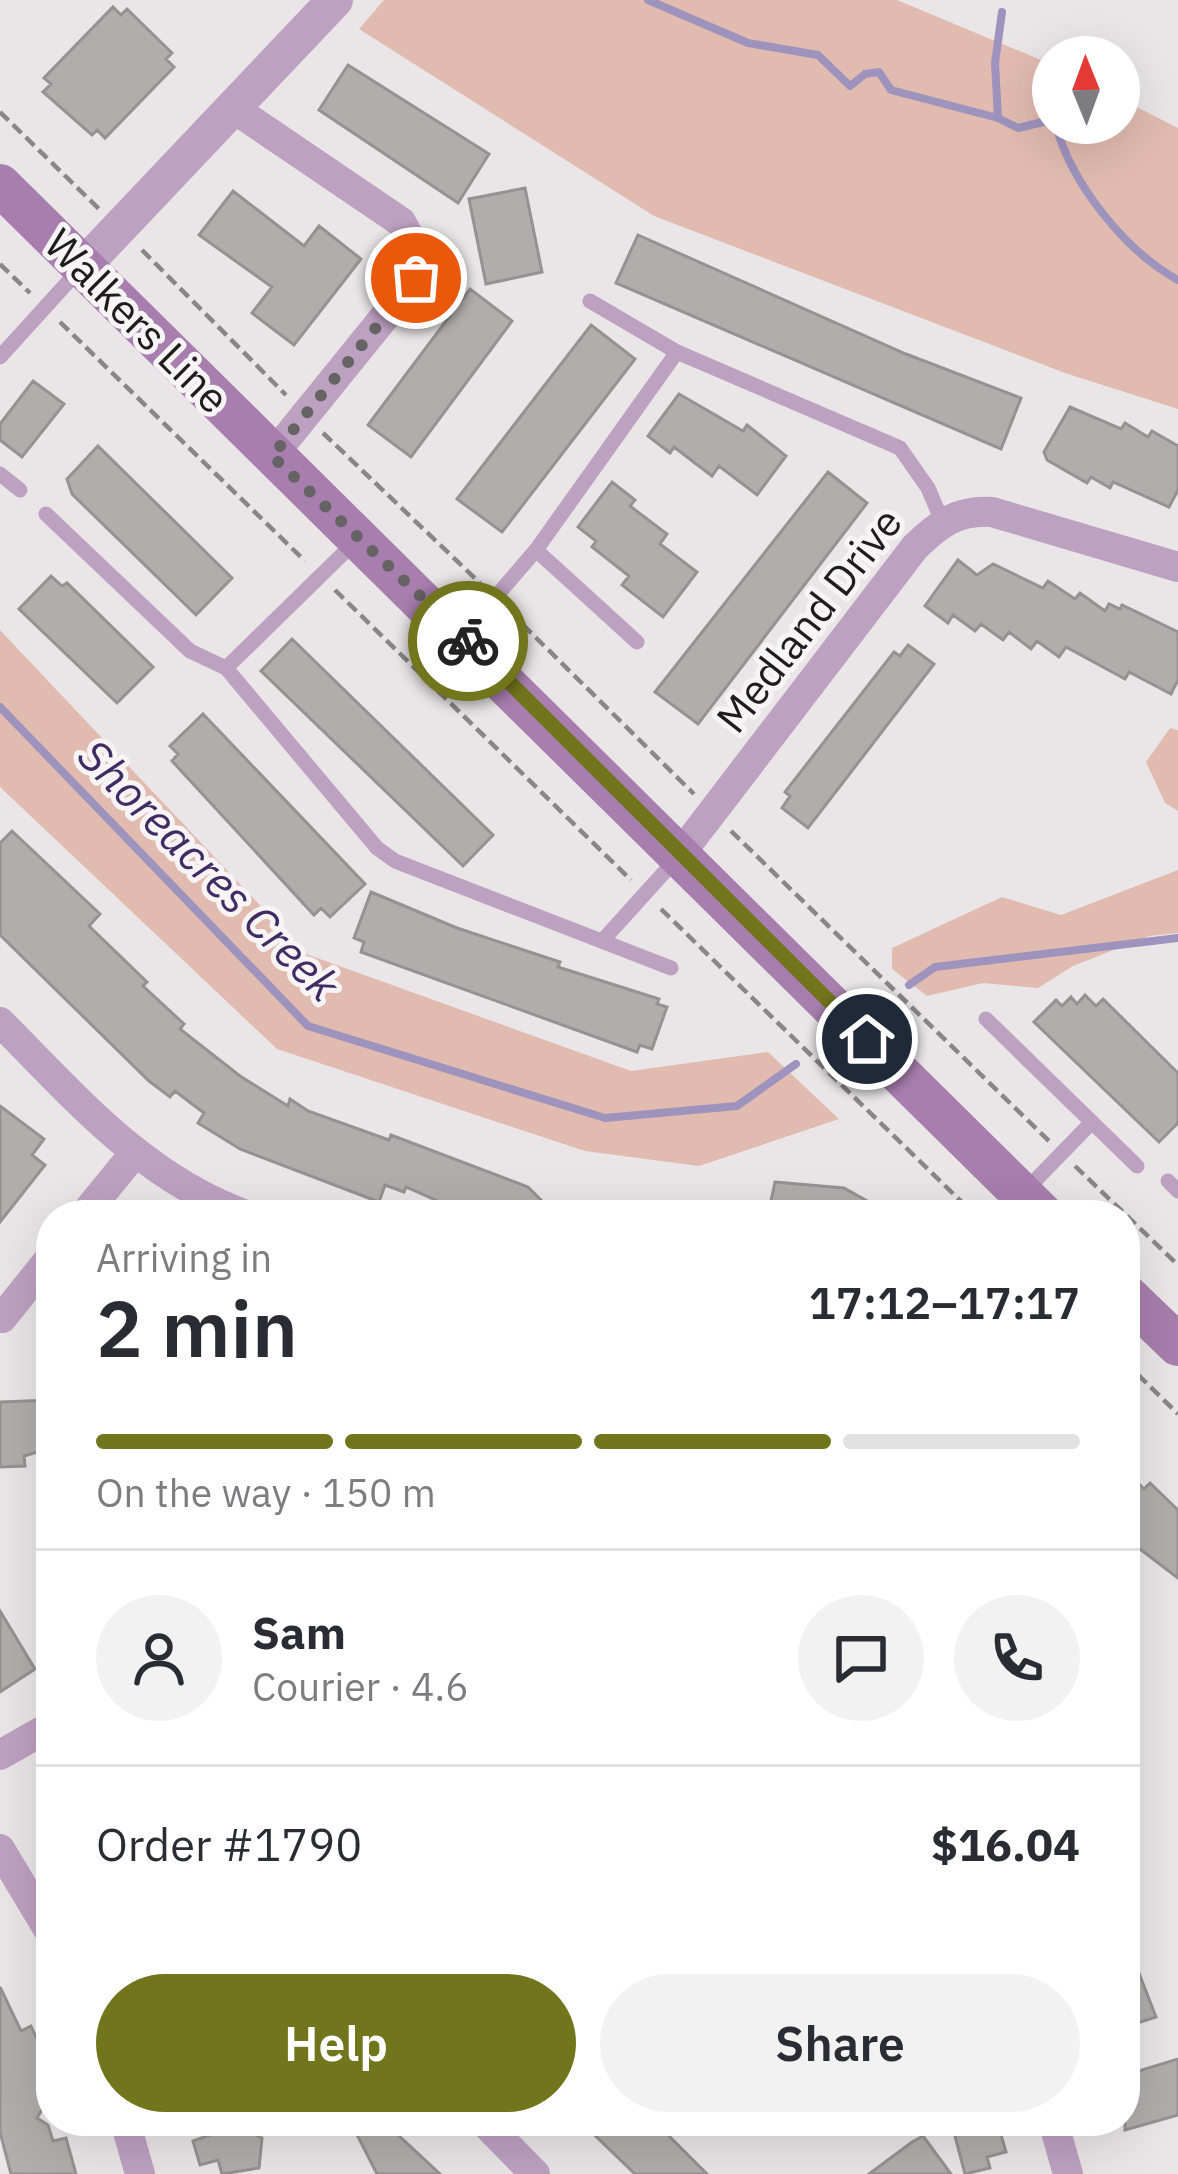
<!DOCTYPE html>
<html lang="en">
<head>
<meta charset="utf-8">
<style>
  :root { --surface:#fff; --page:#f2f2f3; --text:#2b2b33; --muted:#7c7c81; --line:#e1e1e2; --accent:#71751c }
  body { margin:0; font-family:"IBM Plex Sans",sans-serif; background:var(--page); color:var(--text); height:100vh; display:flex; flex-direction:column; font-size:45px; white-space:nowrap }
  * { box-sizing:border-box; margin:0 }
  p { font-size:39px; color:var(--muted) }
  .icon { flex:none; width:66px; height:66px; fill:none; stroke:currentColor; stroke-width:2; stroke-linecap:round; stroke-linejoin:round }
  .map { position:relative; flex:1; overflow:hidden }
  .side { position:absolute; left:36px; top:1200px; width:1104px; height:936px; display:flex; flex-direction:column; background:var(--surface); border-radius:48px; box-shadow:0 12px 48px #0002 }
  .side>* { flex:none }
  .needle { width:78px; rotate:359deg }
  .tools { position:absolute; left:1032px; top:36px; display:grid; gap:24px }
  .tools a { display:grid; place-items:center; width:108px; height:108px; border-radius:50%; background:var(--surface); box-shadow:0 12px 48px #0002; font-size:60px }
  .pin { position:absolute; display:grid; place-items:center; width:102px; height:102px; color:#fff; margin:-51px; border:6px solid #fff; border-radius:50%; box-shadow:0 3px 12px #0007 }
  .courier { position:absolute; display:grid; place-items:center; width:120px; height:120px; margin:-60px; border:9px solid #71751c; border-radius:50%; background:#fff; color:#222; box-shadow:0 3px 15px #0007 }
  .head em { font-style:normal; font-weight:600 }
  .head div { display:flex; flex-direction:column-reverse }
  .head { display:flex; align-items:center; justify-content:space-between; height:204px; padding:0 60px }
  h1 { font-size:78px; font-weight:600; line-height:90px }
  .bar { display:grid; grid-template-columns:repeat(4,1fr); gap:18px 12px; align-content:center; height:144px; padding:0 60px }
  .bar i { height:15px; border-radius:9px; background:var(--line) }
  .bar .selected { background:var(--accent) }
  .bar p { grid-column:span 4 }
  .line { display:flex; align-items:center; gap:30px; padding:0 60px; border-top:3px solid var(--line) }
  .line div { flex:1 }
  .round { display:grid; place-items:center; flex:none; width:126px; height:126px; border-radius:63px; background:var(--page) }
  .action { display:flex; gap:24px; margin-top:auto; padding:24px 60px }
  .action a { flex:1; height:138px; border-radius:72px; background:var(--accent); color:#fff; font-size:48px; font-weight:600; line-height:138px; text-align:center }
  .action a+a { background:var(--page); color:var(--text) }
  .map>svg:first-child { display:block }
  .green { fill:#e1bbb0 }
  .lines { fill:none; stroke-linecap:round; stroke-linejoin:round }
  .stream { stroke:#9e93bd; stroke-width:8 }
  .building { fill:#b1adad; stroke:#969293; stroke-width:3 }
  .path { stroke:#898687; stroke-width:4.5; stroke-dasharray:12 6; stroke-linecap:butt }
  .service { stroke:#bda1c1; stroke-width:15 }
  .minor { stroke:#bda1c1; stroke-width:30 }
  .tertiary { stroke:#bda1c1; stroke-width:36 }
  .secondary { stroke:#a77ead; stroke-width:42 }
  .done { stroke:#656364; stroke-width:12; stroke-dasharray:0 21.6 }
  .route { stroke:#71751c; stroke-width:15 }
  .labels { text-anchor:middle; stroke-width:10; stroke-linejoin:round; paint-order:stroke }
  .street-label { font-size:42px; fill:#1e1d1d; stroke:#f7f4f5 }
  .water-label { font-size:45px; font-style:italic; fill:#3f2c62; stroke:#f7f4f5 }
</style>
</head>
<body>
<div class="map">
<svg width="1178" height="2174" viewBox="0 0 1178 2174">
  <rect width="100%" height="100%" fill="#eae6e8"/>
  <path class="green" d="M 384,0 L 897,0 L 1053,65 L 1053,123 L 1119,123 L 1119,98 L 1178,128 L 1178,409 L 1065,373 L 654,216 L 359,29 Z
    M 0,630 L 306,954 L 631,1071 L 768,1052 L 839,1119 L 699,1166 L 585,1151 L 277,1049 L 0,787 Z
    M 1170,728 L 1178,730 L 1178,811 L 1165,803 L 1146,762 Z
    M 1178,870 L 1178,933 L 1149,936 L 1073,966 L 1038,988 L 983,983 L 927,996 L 892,969 L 892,948 L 1002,897 L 1061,915 Z"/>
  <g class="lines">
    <path class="stream" d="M 648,0 L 748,43 L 818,55 L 850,86 L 865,74 L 879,72 L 891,90 L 998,118 L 1018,128 L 1047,121 L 1056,126 C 1072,184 1125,251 1178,280
      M 998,118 L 995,63 L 1002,12
      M 0,707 L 308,1026 L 605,1118 L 737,1106 L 796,1064
      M 909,985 L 935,967 L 1178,938"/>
  </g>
  <path class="building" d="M 113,7 L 121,15 L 127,9 L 172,53 L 166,59 L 174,67 L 105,138 L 97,130 L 92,135 L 43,92 L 51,84 L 44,78 Z
    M 348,65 L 489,154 L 458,203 L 319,110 Z
    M 525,188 L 542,272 L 486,284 L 469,199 Z
    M 233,191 L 304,246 L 319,226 L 361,259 L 294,345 L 252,313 L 272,287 L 199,235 Z
    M 638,235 L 906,354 L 1021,398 L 1001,449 L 616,283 Z
    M 470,289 L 512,321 L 411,457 L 368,425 Z
    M 591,325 L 635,359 L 502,532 L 457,499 Z
    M 33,381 L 64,404 L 22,457 L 0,440 L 0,424 Z
    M 679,394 L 743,431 L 747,425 L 786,456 L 757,495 L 719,466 L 712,476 L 674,447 L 670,453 L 648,436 Z
    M 1070,407 L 1121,429 L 1125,423 L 1148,437 L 1152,431 L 1178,446 L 1178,490 L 1169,507 L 1113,482 L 1110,488 L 1091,477 L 1087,483 L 1047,460 L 1044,452 Z
    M 98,446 L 232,578 L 196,615 L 72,494 L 67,479 Z
    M 828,472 L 867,503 L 698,724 L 655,692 Z
    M 612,482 L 635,500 L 630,506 L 667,534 L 660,544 L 697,572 L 663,617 L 622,585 L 629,576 L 592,547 L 596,541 L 578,527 Z
    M 958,560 L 977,575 L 993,564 L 1043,588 L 1048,581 L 1075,599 L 1080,593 L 1105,611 L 1109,604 L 1120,609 L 1122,605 L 1178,632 L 1178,680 L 1171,694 L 1129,672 L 1125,679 L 1066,647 L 1059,657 L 1037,641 L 1031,649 L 1009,632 L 1003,640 L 981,624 L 975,631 L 953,615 L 948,623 L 925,606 Z
    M 51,576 L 62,586 L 67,583 L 153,667 L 117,703 L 19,609 Z
    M 292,639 L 493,835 L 463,866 L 261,671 Z
    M 908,645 L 934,664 L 808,828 L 782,808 L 790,796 L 785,792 L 894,652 L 900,656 Z
    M 203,714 L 365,884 L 330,917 L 321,908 L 314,915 L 172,761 L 178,754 L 170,746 Z
    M 12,831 L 100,914 L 89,926 L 147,982 L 143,986 L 184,1024 L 180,1029 L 240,1076 L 288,1106 L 290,1099 L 308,1111 L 389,1140 L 391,1135 L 528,1187 L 544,1203 L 532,1215 L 475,1215 L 462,1203 L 449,1206 L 406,1187 L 404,1192 L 385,1185 L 379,1202 L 240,1149 L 198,1123 L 204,1113 L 175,1091 L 170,1097 L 149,1081 L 0,935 L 0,843 Z
    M 371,892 L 457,928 L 560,962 L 558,967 L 659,999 L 657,1004 L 667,1007 L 652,1049 L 640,1045 L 637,1052 L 361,952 L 364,942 L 354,938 Z
    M 1085,995 L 1096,1006 L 1103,999 L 1178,1073 L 1178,1123 L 1159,1142 L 1034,1022 L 1056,1000 L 1062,1006 L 1071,997 L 1077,1004 Z
    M 0,1106 L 44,1139 L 32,1155 L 45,1165 L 0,1222 Z
    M 775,1182 L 844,1188 L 892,1215 L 768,1215 Z
    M 51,1400 L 51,1448 L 24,1456 L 25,1466 L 0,1467 L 0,1402 Z
    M 1125,1470 L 1144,1489 L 1150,1483 L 1178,1510 L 1178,1578 L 1136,1546 L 1125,1558 Z
    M 0,1611 L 35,1669 L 0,1692 Z
    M 1125,1937 L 1156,2017 L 1125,2027 Z
    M 0,1987 L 21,2031 L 31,2026 L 42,2050 L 51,2086 L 39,2089 L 43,2108 L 37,2118 L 48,2125 L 53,2141 L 66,2138 L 76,2174 L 11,2174 L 0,2132 Z
    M 1178,2059 L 1178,2115 L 1125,2130 L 1125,2075 Z
    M 205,2121 L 229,2121 L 262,2138 L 259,2168 L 222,2174 L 218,2160 L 200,2165 L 193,2141 L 210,2135 Z
    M 350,2121 L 419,2121 L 396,2133 L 440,2174 L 377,2174 Z
    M 580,2121 L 654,2121 L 707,2174 L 635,2174 Z
    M 951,2121 L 997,2121 L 1006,2152 L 987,2157 L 990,2168 L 965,2174 Z
    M 923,2136 L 951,2174 L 869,2174 L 912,2142 Z"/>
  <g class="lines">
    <path class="path" d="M 0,112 L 99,209
      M 142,250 L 286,395
      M 0,264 L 30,293
      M 60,322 L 305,561
      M 323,433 L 480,583
      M 335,590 L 631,880
      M 510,612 L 694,794
      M 731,831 L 1050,1142
      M 661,909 L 975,1215
      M 1075,1166 L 1178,1265
      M 1125,1362 L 1178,1414"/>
    <path class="service" d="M 590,301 L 677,352
      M 0,357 L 78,271
      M 0,474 L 20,490
      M 46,514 L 190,651 L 226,668 L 377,848 L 395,861 L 671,968
      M 536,550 L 637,642
      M 462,636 L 536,550 L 677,352 L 900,448 L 928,488 L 942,521
      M 226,668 L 357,540
      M 604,939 L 678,857
      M 986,1019 L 1137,1166
      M 1168,1181 L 1178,1191
      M 1024,1192 L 1092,1122"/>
    <path class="minor" d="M 233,108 L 401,222 L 419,254 L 416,278 L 272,456
      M 681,853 L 915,547 C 940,523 957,510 992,512 L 1178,567
      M 0,1022 C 76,1098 142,1177 246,1215
      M 84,1215 L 133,1155
      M 2,1318 L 51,1257
      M 0,1755 L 51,1726
      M 0,1849 L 51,1934
      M 125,2121 L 140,2174
      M 483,2121 L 535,2174
      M 1053,2121 L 1068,2174"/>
    <path class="tertiary" d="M 83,266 L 335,0"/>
    <path class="secondary" d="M 0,185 L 1043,1215
      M 1125,1294 L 1178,1345"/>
  </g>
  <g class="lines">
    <path class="done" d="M 416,278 L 272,456 L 468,641"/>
    <path class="route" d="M 468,641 L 867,1039"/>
  </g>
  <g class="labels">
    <g class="street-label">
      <text transform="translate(137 321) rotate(45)" y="15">Walkers Line</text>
      <text transform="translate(809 620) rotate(-52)" y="15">Medland Drive</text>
    </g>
    <g class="water-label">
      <text transform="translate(209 870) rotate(45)" y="16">Shoreacres Creek</text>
    </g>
  </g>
</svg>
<div class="tools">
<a><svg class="needle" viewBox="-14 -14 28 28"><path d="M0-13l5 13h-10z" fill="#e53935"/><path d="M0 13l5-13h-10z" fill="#7c7c81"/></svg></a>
</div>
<div class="pin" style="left:416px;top:278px;background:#ea580c"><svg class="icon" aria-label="bag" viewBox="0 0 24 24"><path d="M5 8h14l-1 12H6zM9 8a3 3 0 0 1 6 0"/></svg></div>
<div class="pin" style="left:867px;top:1039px;background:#1f2937"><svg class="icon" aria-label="home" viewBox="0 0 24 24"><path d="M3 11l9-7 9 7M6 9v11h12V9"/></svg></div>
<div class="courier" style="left:468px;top:641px"><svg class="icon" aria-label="bike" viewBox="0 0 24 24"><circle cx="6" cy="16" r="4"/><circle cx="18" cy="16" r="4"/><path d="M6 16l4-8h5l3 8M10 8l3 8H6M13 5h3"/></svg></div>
<section class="side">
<div class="head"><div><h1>2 min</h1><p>Arriving in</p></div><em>17:12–17:17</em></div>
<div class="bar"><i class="selected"></i><i class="selected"></i><i class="selected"></i><i></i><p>On the way · 150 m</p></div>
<div class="line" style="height:216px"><a class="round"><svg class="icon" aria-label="person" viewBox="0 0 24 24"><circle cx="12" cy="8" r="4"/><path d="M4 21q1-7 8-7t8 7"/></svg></a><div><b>Sam</b><p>Courier · 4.6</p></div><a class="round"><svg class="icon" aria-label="chat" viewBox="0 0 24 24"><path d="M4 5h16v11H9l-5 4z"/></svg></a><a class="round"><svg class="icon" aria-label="phone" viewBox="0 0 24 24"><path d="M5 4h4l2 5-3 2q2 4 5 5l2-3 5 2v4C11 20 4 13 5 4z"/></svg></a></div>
<div class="line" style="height:156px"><div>Order #1790</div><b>$16.04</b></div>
<div class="action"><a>Help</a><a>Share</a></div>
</section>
</div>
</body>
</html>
